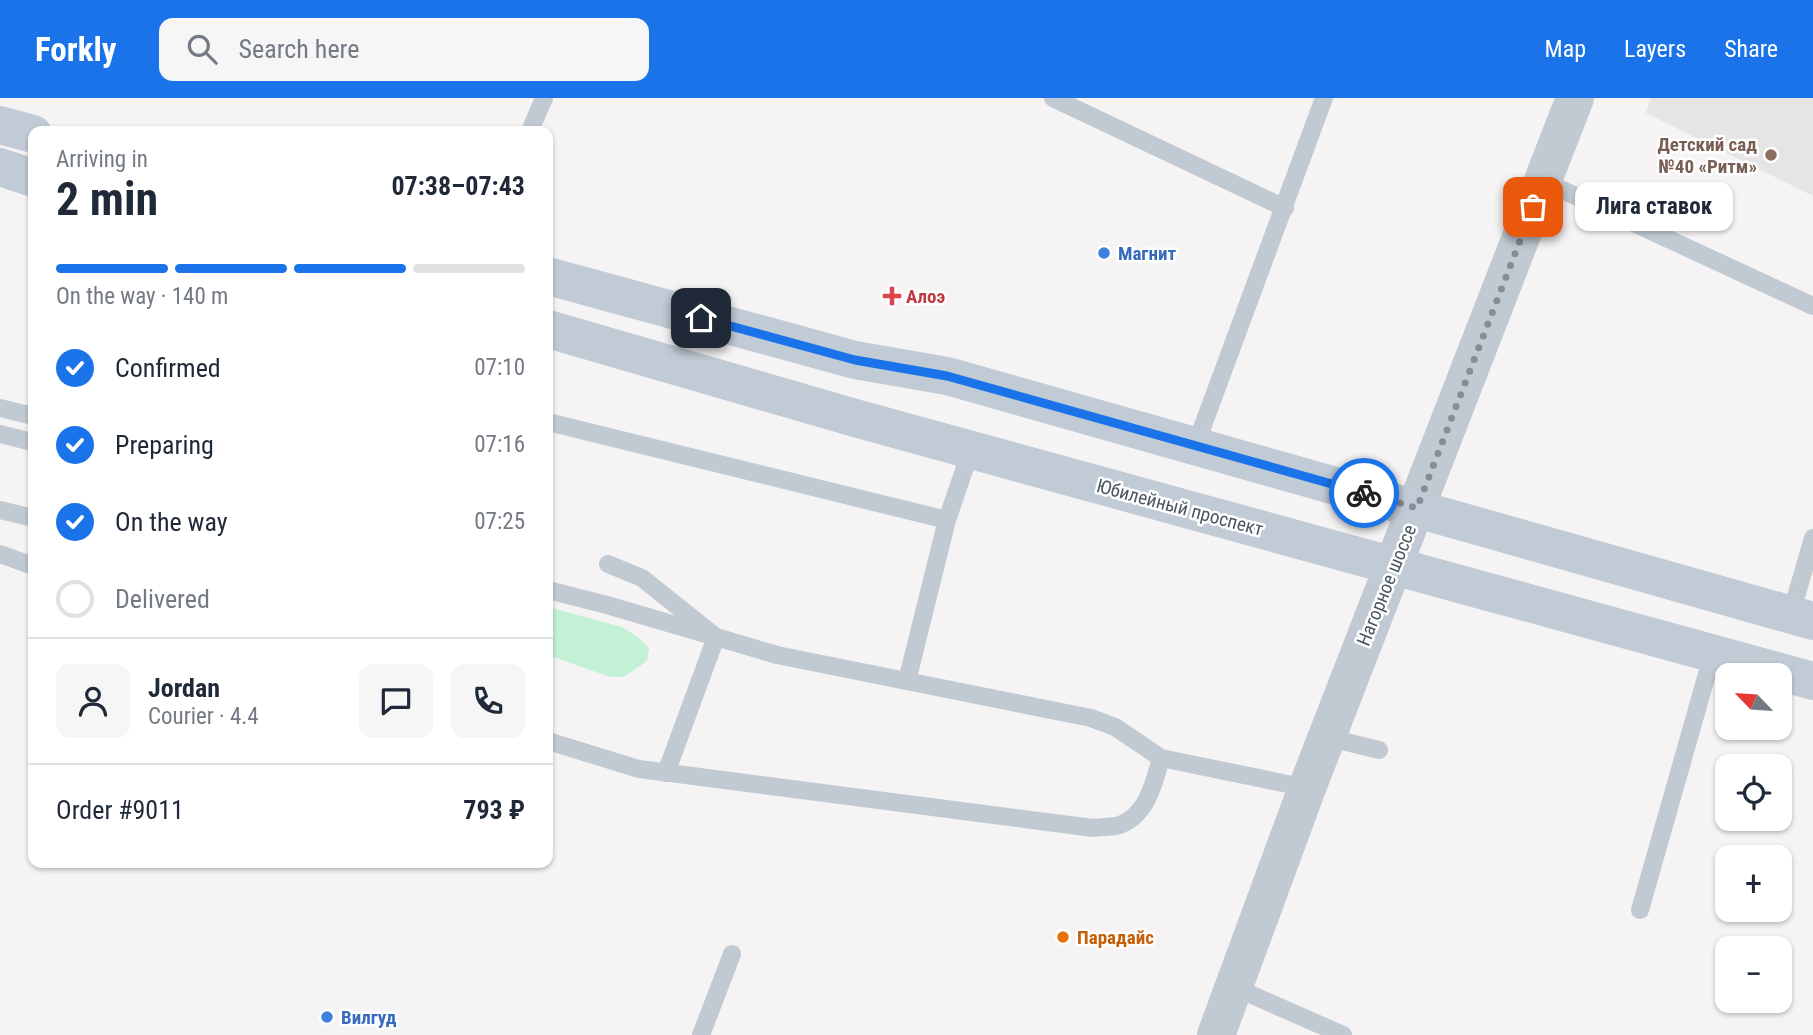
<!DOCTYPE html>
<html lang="en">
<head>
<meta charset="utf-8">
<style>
  :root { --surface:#fff; --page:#f6f6f7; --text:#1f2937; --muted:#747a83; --line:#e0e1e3; --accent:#1a73e8 }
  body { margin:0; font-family:"Roboto Condensed",sans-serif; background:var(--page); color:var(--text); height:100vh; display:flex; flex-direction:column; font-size:26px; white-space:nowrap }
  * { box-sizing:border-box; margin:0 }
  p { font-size:23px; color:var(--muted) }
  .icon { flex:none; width:38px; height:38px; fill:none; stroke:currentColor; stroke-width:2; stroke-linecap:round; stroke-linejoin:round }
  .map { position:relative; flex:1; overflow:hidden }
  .sheet { position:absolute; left:28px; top:28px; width:525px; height:742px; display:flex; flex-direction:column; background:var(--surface); border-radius:14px; box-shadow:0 2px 5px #0004 }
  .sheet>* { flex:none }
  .needle { width:46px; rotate:295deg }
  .buttons { position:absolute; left:1715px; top:565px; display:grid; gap:14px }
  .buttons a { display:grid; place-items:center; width:77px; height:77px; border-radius:14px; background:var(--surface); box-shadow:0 2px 5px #0004; font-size:35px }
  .pin { position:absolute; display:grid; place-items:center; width:60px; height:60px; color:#fff; margin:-30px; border-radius:14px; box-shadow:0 4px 10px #0006 }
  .courier { position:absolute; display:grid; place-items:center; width:70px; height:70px; margin:-35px; border:5px solid #1a73e8; border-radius:50%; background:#fff; color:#222; box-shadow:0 2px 9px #0007 }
  .bubble { position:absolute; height:49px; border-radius:14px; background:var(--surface); box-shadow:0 2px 5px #0004; font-size:23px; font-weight:700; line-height:49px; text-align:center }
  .summary em { font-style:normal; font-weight:700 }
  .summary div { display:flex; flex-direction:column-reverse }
  .summary { display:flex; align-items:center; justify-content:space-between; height:119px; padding:0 28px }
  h1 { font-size:46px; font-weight:700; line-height:52px }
  .bar { display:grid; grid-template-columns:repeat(4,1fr); gap:10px 7px; align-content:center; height:84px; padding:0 28px }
  .bar i { height:9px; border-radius:5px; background:var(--line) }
  .bar .current { background:var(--accent) }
  .bar p { grid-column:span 4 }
  .line { display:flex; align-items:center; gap:18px; padding:0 28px; border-top:2px solid var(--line) }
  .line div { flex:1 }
  .round { display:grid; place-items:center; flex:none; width:74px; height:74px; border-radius:14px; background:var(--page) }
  ol { padding:0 28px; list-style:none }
  li { display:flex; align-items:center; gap:21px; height:77px }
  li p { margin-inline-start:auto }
  li .icon { padding:7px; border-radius:50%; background:var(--accent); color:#fff; stroke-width:4 }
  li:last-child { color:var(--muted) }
  li i { width:38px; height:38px; border:4px solid var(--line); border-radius:50% }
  header { display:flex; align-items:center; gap:42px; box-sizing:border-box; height:98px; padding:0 35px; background:var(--accent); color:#fff }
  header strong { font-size:33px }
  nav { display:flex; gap:38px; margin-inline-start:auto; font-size:24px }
  .search { width:490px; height:63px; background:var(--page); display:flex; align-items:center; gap:18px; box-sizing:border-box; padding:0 24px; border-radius:14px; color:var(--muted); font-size:26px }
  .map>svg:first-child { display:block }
  .education { fill:#e6e4e5 }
  .green { fill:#c3f1d5 }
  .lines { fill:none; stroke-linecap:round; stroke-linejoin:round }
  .service { stroke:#c1cad2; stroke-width:18 }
  .tertiary { stroke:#c1cad2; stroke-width:38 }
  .secondary { stroke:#c1cbd6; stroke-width:38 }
  .done { stroke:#868d94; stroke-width:7; stroke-dasharray:0 12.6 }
  .route { stroke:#1a73e8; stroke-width:9 }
  .education-dot { fill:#8d6e63; stroke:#fff; stroke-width:2.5 }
  .shop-dot { fill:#3f7fe0; stroke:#fff; stroke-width:2.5 }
  .health-dot { fill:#e0444e; stroke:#fff; stroke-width:2.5 }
  .food-dot { fill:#e8710a; stroke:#fff; stroke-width:2.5 }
  .labels { text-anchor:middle; stroke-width:5; stroke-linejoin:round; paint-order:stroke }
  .education-label { font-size:19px; font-weight:bold; fill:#785e54; stroke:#fff; text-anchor:end }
  .shop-label { font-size:19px; font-weight:bold; fill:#366cbe; stroke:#fff; text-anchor:start }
  .health-label { font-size:19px; font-weight:bold; fill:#be3a42; stroke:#fff; text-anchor:start }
  .street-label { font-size:19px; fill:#4a5661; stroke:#fff }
  .food-label { font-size:19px; font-weight:bold; fill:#c56008; stroke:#fff; text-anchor:start }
</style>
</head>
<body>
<header>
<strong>Forkly</strong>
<div class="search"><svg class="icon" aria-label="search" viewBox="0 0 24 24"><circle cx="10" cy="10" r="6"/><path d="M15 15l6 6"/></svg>Search here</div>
<nav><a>Map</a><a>Layers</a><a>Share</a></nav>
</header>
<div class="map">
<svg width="1813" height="937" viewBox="0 0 1813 937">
  <rect width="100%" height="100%" fill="#f5f3f3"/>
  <path class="education" d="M 1651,0 L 1813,0 L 1813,98 L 1646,15 Z"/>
  <path class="green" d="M 548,509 L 622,529 L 638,539 L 649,550 L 647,563 L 624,579 L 610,579 L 548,557 Z"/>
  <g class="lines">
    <path class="service" d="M 1053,0 L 1285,110
      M 530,33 L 544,0
      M 1543,83 L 1813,208
      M 0,310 L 33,318
      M 548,324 L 947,422
      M 0,336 L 28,343
      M 1195,349 L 1324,0
      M 0,412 L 33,420
      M 0,456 L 33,468
      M 608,466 L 642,480 L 716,539 L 666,675
      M 548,492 L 607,507 L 777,557 L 1091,620 L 1115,629 L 1161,660 L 1307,690
      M 1791,516 L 1813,440
      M 907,583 L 947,422 L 971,352
      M 1326,639 L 1379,652
      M 548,643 L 639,671 L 1093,730 C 1100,729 1108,729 1116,728 C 1146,720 1154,686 1161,660
      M 1640,812 L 1713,555
      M 1234,889 L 1343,937
      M 701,937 L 732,856"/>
    <path class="tertiary" d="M 1216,937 L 1307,690 L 1575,0"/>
    <path class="secondary" d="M 0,27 L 33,36
      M 0,69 L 33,80
      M 548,178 L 855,262 L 947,278 L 1813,523
      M 548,231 L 855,320 L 1813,583"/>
  </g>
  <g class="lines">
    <path class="done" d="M 1364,395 L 1417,410 L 1533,109"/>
    <path class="route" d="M 701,220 L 855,262 L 947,278 L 1364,395"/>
  </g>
  <circle class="education-dot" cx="1771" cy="57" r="7"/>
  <g class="shop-dot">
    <circle cx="1104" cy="155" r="7"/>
    <circle cx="327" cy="919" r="7"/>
  </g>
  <path class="health-dot" d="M888.5 187.5h7v7h7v7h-7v7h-7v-7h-7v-7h7z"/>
  <circle class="food-dot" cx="1063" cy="839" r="7"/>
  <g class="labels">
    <g class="education-label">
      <text x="1757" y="53">Детский сад<tspan x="1757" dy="22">№40 «Ритм»</tspan></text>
    </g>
    <g class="shop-label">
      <text x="1118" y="162">Магнит</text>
      <text x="341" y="926">Вилгуд</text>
    </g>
    <g class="health-label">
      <text x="906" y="205">Алоэ</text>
    </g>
    <g class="street-label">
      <text transform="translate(1180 409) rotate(15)" y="7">Юбилейный проспект</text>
      <text transform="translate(1386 487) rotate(-68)" y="7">Нагорное шоссе</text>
    </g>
    <g class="food-label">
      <text x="1077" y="846">Парадайс</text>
    </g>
  </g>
</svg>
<div class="buttons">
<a><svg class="needle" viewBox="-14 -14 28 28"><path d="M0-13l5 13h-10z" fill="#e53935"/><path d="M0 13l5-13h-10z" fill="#747a83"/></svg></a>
<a><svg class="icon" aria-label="locate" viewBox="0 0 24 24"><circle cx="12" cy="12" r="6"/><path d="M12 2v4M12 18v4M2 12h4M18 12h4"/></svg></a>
<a>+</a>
<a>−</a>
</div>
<div class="pin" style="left:1533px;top:109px;background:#ea580c"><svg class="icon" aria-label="bag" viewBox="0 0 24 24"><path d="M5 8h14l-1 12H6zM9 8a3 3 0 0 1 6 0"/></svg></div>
<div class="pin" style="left:701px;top:220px;background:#1f2937"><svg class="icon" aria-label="home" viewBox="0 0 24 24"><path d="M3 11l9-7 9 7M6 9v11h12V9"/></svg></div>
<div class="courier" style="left:1364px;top:395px"><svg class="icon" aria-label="bike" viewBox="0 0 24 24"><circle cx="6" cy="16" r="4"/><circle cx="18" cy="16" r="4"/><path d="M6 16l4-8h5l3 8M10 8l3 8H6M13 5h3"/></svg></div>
<div class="bubble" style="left:1575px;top:84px;width:158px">Лига ставок</div>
<section class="sheet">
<div class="summary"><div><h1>2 min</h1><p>Arriving in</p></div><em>07:38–07:43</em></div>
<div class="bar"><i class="current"></i><i class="current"></i><i class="current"></i><i></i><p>On the way · 140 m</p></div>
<ol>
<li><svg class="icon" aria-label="check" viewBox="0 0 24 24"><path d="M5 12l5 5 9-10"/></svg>Confirmed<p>07:10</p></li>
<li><svg class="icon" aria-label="check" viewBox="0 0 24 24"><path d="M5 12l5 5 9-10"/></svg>Preparing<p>07:16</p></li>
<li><svg class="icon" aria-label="check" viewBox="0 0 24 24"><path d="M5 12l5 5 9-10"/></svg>On the way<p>07:25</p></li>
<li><i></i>Delivered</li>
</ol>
<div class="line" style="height:126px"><a class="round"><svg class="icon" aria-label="person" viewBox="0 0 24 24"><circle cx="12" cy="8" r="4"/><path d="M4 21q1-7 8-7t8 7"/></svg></a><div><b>Jordan</b><p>Courier · 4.4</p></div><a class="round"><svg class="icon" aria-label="chat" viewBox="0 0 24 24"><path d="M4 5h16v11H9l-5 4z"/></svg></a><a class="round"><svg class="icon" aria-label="phone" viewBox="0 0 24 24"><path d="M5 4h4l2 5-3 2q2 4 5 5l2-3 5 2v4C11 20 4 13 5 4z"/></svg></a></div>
<div class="line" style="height:91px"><div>Order #9011</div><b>793 ₽</b></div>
</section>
</div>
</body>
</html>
